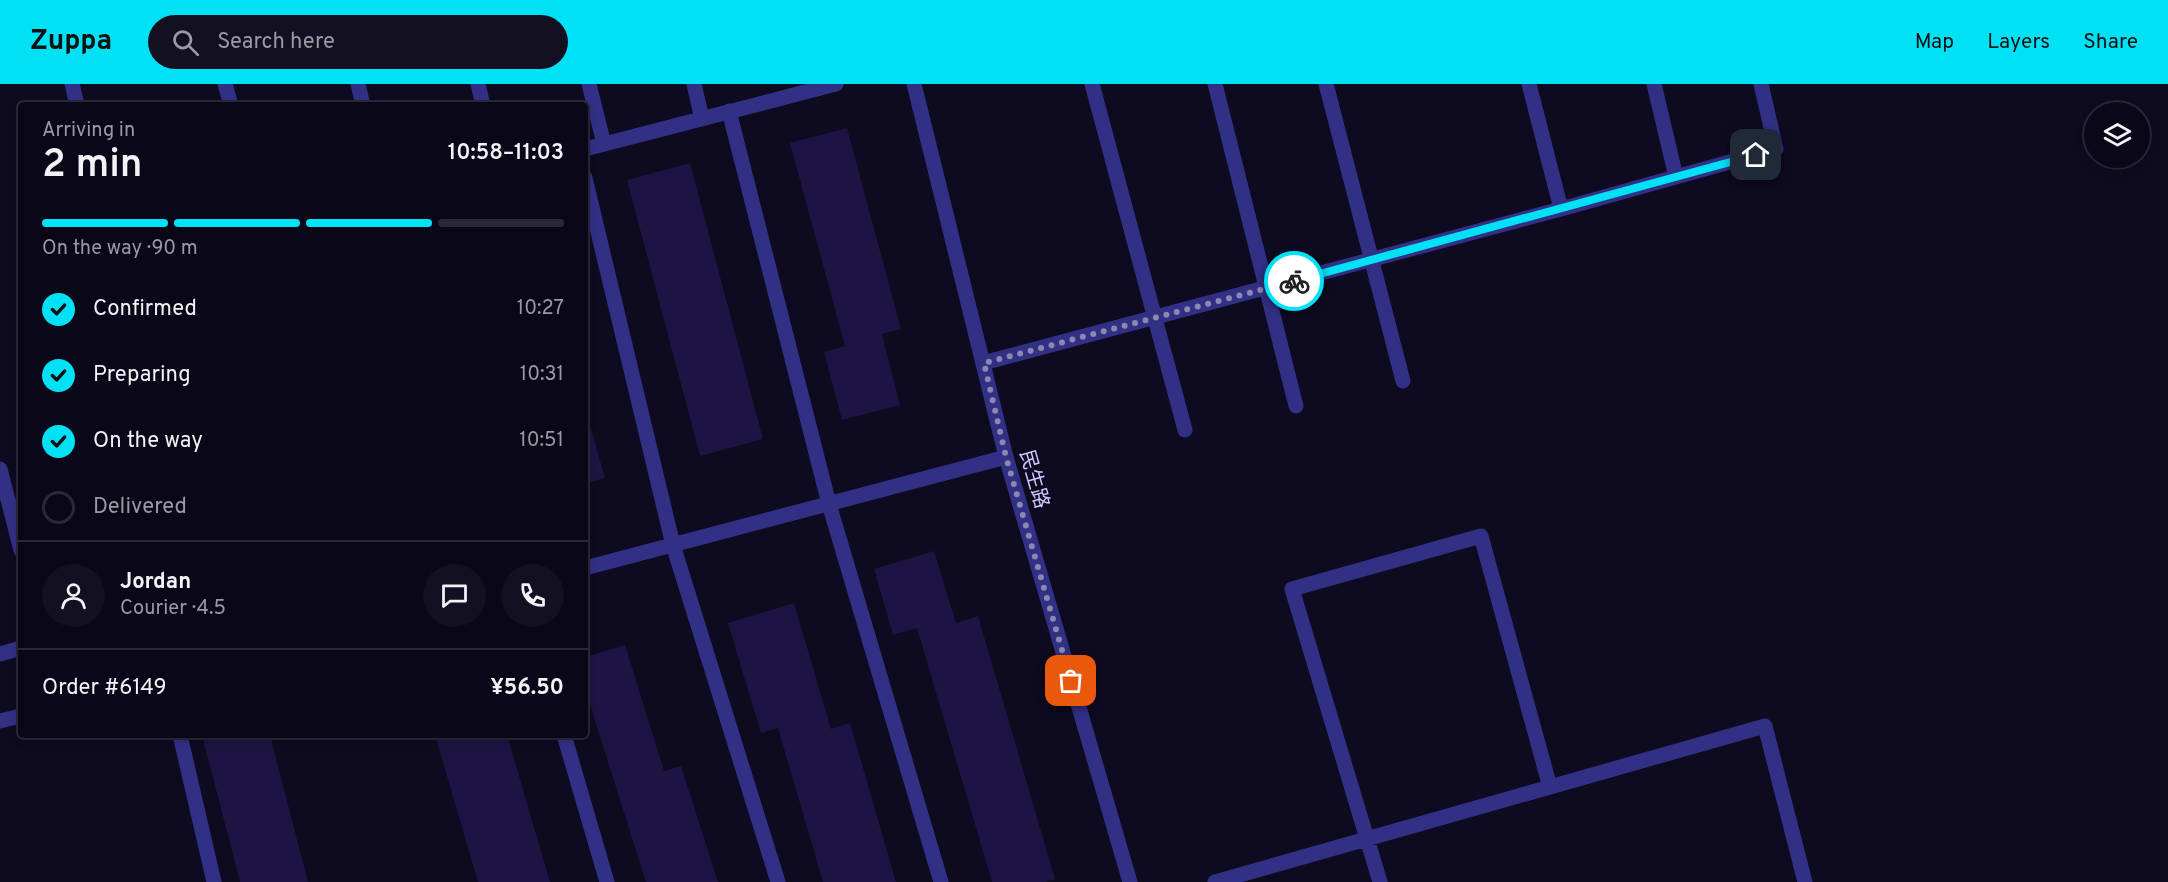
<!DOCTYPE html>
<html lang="en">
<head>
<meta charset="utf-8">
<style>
  :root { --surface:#0a0818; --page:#131121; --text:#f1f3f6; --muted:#999aa2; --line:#2a2937; --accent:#00e1f5 }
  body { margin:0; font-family:Overpass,"Noto Sans SC",sans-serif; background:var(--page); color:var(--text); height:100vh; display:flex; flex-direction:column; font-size:22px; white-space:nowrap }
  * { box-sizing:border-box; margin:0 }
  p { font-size:20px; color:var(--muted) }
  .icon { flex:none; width:33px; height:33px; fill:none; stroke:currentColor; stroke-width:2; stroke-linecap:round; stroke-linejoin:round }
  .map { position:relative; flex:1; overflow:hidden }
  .sheet { position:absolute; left:18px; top:18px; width:570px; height:636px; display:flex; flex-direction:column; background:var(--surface); border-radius:6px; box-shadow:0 3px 9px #0003,0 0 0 2px var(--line) }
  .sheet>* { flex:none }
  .fabs { position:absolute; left:2084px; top:18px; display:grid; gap:12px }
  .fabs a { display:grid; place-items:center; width:66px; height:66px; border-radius:50%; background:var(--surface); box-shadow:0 3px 9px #0003,0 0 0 2px var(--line); font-size:30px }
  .pin { position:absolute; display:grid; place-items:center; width:51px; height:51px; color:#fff; margin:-26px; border-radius:12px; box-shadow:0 3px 9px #0006 }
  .courier { position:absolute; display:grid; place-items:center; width:60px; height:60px; margin:-30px; border:4px solid #00e1f5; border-radius:50%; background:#fff; color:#222; box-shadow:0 2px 8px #0007 }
  .overview em { font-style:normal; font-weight:600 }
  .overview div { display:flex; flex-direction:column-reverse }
  .overview { display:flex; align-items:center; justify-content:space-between; height:102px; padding:0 24px }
  h1 { font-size:39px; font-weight:600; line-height:45px }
  .bar { display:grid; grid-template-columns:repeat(4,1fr); gap:9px 6px; align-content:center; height:72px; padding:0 24px }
  .bar i { height:8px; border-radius:4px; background:var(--line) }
  .bar .selected { background:var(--accent) }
  .bar p { grid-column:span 4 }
  .line { display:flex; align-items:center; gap:15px; padding:0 24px; border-top:2px solid var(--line) }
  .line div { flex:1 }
  .round { display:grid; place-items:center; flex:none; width:63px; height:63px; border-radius:32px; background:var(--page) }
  ol { padding:0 24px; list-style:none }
  li { display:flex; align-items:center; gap:18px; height:66px }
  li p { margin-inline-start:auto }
  li .icon { padding:6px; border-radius:50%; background:var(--accent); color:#111; stroke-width:4 }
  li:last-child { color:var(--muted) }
  li i { width:33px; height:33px; border:3px solid var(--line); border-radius:50% }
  header { display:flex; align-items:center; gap:36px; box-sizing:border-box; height:84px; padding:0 30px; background:var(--accent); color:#111 }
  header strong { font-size:28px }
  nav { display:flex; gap:33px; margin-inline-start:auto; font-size:21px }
  .search { width:420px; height:54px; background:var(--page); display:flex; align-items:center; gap:15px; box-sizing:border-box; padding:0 21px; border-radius:33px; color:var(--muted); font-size:22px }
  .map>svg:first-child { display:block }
  .building { fill:#1d1443 }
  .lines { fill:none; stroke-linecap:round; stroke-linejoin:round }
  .minor { stroke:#313085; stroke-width:15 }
  .done { stroke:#8b87b1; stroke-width:6; stroke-dasharray:0 10.8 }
  .route { stroke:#00e1f5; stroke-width:8 }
  .labels { text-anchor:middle; stroke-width:4.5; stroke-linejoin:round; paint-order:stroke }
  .street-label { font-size:20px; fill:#cfcaff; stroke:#0e0a20 }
</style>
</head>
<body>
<header>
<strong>Zuppa</strong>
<div class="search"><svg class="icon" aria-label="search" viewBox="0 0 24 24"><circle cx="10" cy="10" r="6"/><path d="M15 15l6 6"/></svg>Search here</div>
<nav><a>Map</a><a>Layers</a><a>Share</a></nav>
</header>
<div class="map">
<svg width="2168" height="798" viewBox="0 0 2168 798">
  <rect width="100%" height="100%" fill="#0e0a20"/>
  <path class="building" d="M 847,44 L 901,245 L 882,250 L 900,321 L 842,336 L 824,268 L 845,262 L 790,59 Z
    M 690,79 L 763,355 L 700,372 L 627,96 Z
    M 585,324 L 605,394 L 585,400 Z
    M 934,467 L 956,539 L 978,532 L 1055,795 L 1045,798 L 992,798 L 917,544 L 893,551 L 874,485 Z
    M 794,519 L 831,645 L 850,639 L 896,798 L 823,798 L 778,644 L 761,649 L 728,539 Z
    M 625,561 L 664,687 L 681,682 L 718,798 L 646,798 L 585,605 L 585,573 Z
    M 202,651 L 270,651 L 308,798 L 240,798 Z
    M 435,651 L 507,651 L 550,798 L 478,798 Z"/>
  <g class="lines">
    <path class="minor" d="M 72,0 L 77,21
      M 225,0 L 231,21
      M 358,0 L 363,21
      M 478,0 L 483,21
      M 589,0 L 604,60
      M 694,0 L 702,35
      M 914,0 L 1006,373 L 1130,798
      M 1092,0 L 1185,346
      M 1215,0 L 1296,322
      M 1326,0 L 1403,297
      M 1529,0 L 1561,125
      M 1654,0 L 1676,93
      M 729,27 L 829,420 L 941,798
      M 585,65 L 836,0
      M 585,94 L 673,461 L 778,798
      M 983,279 L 1561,125 L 1776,65 L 1761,0
      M 0,385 L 21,466
      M 585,484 L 1006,373
      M 0,570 L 21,564
      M 0,637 L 21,632
      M 180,651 L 214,798
      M 564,651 L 607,798
      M 1215,798 L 1765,642 L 1805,798
      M 1380,798 L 1292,505 L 1481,452 L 1550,703"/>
  </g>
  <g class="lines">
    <path class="done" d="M 1071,597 L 1006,373 L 984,279 L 1294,197"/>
    <path class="route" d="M 1294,197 L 1756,71"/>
  </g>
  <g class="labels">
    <g class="street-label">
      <text transform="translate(1035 395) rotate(74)" y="7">民生路</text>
    </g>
  </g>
</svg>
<div class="fabs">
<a><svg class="icon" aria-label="layers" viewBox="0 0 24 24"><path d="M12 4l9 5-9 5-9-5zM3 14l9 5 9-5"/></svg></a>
</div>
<div class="pin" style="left:1071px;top:597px;background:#ea580c"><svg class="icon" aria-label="bag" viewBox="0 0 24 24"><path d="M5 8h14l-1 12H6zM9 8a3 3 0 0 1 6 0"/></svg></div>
<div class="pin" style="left:1756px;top:71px;background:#1f2937"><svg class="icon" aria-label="home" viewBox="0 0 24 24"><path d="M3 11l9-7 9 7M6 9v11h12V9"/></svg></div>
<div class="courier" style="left:1294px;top:197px"><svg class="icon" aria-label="bike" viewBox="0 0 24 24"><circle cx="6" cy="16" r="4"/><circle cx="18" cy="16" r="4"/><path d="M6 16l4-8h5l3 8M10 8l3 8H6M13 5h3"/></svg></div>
<section class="sheet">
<div class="overview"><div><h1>2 min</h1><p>Arriving in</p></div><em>10:58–11:03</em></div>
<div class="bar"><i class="selected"></i><i class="selected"></i><i class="selected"></i><i></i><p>On the way · 90 m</p></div>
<ol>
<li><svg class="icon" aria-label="check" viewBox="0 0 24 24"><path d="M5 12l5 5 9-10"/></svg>Confirmed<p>10:27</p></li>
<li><svg class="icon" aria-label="check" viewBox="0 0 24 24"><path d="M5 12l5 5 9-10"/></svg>Preparing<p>10:31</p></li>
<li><svg class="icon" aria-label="check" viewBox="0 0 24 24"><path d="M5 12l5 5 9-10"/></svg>On the way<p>10:51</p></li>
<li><i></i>Delivered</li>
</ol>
<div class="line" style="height:108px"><a class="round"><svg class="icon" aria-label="person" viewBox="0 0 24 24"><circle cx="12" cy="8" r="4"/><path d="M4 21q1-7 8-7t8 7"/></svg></a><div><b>Jordan</b><p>Courier · 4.5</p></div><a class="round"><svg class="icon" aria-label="chat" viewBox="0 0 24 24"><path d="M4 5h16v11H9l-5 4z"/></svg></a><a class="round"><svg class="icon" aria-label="phone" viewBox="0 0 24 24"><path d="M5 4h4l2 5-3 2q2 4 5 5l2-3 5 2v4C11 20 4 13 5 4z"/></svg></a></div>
<div class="line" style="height:78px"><div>Order #6149</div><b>¥56.50</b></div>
</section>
</div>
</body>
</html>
